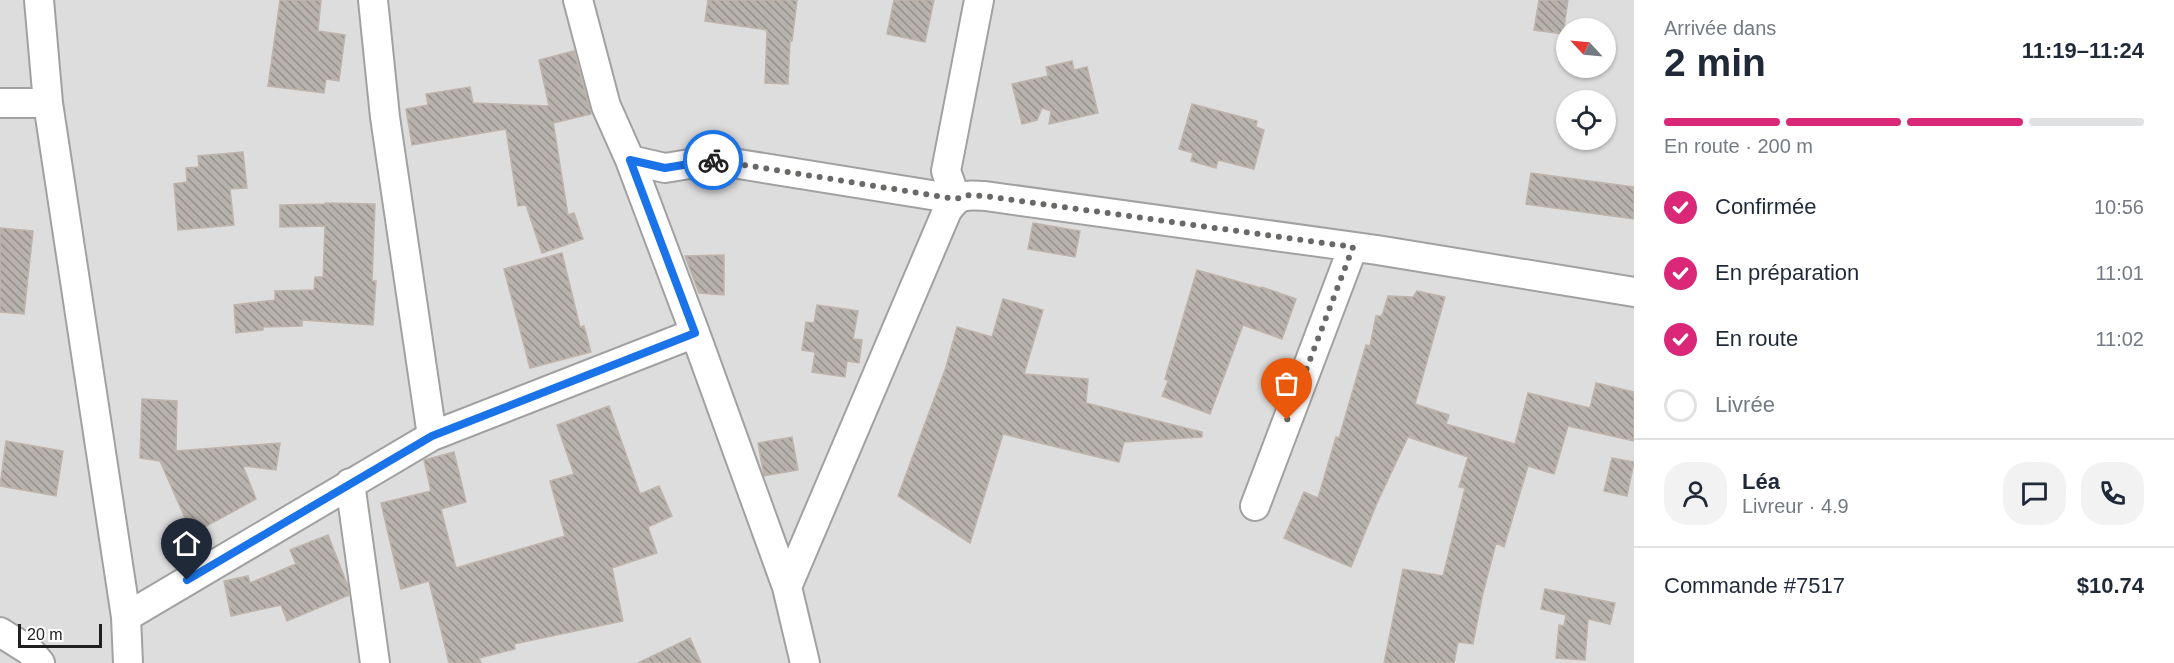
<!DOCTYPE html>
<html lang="fr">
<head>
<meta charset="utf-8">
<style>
  :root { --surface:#fff; --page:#f2f2f3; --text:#1f2937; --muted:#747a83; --line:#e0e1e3; --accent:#db2777 }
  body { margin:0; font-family:Helvetica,sans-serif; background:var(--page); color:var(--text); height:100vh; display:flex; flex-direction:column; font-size:22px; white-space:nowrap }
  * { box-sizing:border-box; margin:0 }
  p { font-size:20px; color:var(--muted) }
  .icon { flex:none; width:33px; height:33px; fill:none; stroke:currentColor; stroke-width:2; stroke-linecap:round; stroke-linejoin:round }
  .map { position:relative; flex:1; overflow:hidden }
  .drawer { display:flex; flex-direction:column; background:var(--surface); width:540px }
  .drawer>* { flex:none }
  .needle { width:39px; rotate:296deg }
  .tools { position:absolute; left:1556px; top:18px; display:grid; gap:12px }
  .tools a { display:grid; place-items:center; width:60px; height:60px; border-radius:50%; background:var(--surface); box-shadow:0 2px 4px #0004; font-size:30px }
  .scale { position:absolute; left:18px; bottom:15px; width:84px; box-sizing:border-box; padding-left:6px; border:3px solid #202020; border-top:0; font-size:16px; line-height:21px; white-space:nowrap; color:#202020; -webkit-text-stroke:4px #fff; paint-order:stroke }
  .pin { position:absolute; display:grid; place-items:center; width:51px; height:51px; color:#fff; margin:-62px -26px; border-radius:50% 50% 50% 0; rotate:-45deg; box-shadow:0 0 6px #0007 }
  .pin .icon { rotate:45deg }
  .courier { position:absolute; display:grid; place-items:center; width:60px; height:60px; margin:-30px; border:4px solid #1a73e8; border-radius:50%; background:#fff; color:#222; box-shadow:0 2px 8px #0007 }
  .headline em { font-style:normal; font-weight:600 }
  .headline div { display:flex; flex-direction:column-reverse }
  .headline { display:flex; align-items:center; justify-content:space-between; height:102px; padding:0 30px }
  h1 { font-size:39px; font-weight:600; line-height:45px }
  .bar { display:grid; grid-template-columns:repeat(4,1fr); gap:9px 6px; align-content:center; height:72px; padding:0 30px }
  .bar i { height:8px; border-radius:4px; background:var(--line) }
  .bar .selected { background:var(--accent) }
  .bar p { grid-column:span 4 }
  .line { display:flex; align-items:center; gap:15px; padding:0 30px; border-top:2px solid var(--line) }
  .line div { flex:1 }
  .round { display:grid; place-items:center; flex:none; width:63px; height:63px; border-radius:24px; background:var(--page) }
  ol { padding:0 30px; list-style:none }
  li { display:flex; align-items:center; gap:18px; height:66px }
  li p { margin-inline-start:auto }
  li .icon { padding:6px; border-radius:50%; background:var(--accent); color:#fff; stroke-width:4 }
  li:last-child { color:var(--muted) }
  li i { width:33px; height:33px; border:3px solid var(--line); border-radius:50% }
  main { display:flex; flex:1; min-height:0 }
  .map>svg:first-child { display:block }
  .residential { fill:#dedddd; fill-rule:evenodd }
  .building { fill:url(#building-back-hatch); stroke:#bfb4ab; stroke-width:1.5 }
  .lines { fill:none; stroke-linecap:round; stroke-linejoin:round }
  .minor-casing { stroke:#a1a1a1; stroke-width:32 }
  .minor { stroke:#fff; stroke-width:28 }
  .done { stroke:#686866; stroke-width:6; stroke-dasharray:0 10.8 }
  .route { stroke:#1a73e8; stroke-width:8 }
</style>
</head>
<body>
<main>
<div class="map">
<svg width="1634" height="663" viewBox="0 0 1634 663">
  <defs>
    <pattern id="building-back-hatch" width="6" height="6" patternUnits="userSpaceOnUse" patternTransform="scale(1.5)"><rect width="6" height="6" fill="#b8b2ad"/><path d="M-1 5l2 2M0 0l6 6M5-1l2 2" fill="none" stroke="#95908c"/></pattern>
  </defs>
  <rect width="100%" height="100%" fill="#efede7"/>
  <path class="residential" d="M 0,0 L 1634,0 L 1634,663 L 0,663 ZM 1566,28 L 1605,28 L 1605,68 L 1566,68 ZM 1566,100 L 1605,100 L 1605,140 L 1566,140 Z"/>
  <path class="building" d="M 280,0 L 321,0 L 318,31 L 345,35 L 339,81 L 326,79 L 324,93 L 268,86 Z
    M 708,0 L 797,0 L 792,41 L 790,41 L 788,84 L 765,83 L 767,30 L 705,21 Z
    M 894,0 L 934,0 L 925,42 L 887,34 Z
    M 1539,0 L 1568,0 L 1563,34 L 1534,30 Z
    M 574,51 L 591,114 L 554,123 L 553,121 L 568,215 L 574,213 L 583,239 L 542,253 L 526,205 L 518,206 L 506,129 L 412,145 L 406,109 L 428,105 L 426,94 L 470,87 L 473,103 L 549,106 L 539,60 Z
    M 1072,61 L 1074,70 L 1087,67 L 1098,113 L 1049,124 L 1051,111 L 1042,108 L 1037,120 L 1022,124 L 1012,84 L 1048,76 L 1046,67 Z
    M 1192,104 L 1257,121 L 1256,127 L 1264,130 L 1254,169 L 1218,160 L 1216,168 L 1191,161 L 1193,153 L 1179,149 Z
    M 243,152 L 247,188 L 230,189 L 234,225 L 178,230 L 174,184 L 187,182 L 186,168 L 199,167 L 198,156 Z
    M 1531,173 L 1634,187 L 1634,219 L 1526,204 Z
    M 325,203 L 375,204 L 372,281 L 376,281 L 373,325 L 302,320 L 302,326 L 263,327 L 263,330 L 236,333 L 234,305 L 275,300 L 275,291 L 314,290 L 315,277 L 323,277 L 325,226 L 280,227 L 280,205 L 325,204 Z
    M 1033,223 L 1080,231 L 1075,257 L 1028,249 Z
    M 0,228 L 33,231 L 24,314 L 0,312 Z
    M 562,253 L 580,327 L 584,326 L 591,352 L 530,368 L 504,269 Z
    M 724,255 L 724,295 L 699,293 L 685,256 Z
    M 1197,270 L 1261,288 L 1262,287 L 1296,299 L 1282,339 L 1243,325 L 1210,414 L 1162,396 L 1168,381 L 1165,379 Z
    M 1417,291 L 1445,297 L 1415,404 L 1449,415 L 1446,424 L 1515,444 L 1528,393 L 1590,408 L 1596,383 L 1634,392 L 1634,441 L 1568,426 L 1554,474 L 1528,466 L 1504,547 L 1496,543 L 1482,597 L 1473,644 L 1458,642 L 1454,663 L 1384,663 L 1403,569 L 1443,576 L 1465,488 L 1459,487 L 1468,457 L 1408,437 L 1377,503 L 1351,567 L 1284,538 L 1304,492 L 1318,498 L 1336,437 L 1339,438 L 1366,345 L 1370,346 L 1376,316 L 1382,316 L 1388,296 L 1413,297 Z
    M 1003,299 L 1043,310 L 1024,374 L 1088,379 L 1086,403 L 1202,432 L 1202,437 L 1124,442 L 1119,462 L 1003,434 L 970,543 L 898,496 L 946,367 L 957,327 L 992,337 Z
    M 817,305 L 858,311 L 853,339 L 862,340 L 859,363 L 847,361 L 845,377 L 812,372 L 815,352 L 802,350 L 806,322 L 814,323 Z
    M 142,399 L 177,401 L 176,451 L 280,443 L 276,470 L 243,466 L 256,499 L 192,534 L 160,461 L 140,458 Z
    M 609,406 L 640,494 L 659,486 L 672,516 L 648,527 L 657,553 L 612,568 L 623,621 L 514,644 L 515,649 L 479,658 L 481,663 L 449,663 L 429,581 L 401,589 L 381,503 L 431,491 L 424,460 L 454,452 L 466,502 L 441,509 L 456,568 L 565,536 L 550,481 L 574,474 L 557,425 Z
    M 792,437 L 798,470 L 764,476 L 758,443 Z
    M 6,441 L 63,451 L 56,496 L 0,486 Z
    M 1612,458 L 1634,462 L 1627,496 L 1604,491 Z
    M 328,535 L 347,584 L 349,595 L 287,621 L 281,605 L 231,616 L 224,581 L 248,576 L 250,583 L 296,564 L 290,550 Z
    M 1545,589 L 1615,603 L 1610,624 L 1588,619 L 1585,660 L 1556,658 L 1559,625 L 1564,626 L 1566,615 L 1541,609 Z
    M 690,638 L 701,663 L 638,663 Z"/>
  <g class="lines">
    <g class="minor-casing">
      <path id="minor" d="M 39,0 L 48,103 L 126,617 L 128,663
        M 373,0 L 385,117 L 432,436
        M 578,0 L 606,106 L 630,160 L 695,333 L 787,587 L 805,663
        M 0,103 L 48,103
        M 630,160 L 665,168 L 714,160 L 956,199 L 946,171 L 979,0
        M 350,483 L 375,663
        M 1255,506 L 1353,247
        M 787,587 L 947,211 C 959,194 964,195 985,196 L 1377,250 L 1634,292
        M 126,617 L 432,436 L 695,333
        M 0,632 L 30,651 L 40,663"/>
    </g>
    <use href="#minor" class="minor"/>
  </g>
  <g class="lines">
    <path class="done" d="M 713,160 L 956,199 L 969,195 L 984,196 L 1353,247 L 1287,420"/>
    <path class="route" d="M 187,580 L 432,436 L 695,333 L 630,160 L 665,168 L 713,160"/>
  </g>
</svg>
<div class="tools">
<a><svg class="needle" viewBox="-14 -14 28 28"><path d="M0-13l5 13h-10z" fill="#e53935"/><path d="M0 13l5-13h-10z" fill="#747a83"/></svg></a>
<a><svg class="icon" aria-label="locate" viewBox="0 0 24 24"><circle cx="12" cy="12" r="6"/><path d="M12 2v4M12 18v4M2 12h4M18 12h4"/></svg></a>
</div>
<div class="scale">20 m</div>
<div class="pin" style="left:1287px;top:420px;background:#ea580c"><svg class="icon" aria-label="bag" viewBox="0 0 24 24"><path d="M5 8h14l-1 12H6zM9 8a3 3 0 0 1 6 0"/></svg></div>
<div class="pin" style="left:187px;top:580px;background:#1f2937"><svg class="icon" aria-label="home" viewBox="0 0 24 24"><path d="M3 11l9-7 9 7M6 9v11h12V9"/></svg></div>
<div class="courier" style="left:713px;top:160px"><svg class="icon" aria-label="bike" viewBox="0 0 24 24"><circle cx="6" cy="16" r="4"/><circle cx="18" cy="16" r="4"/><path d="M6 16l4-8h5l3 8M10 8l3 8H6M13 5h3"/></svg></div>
</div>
<section class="drawer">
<div class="headline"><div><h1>2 min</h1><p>Arrivée dans</p></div><em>11:19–11:24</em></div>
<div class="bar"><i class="selected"></i><i class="selected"></i><i class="selected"></i><i></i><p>En route · 200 m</p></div>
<ol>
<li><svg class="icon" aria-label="check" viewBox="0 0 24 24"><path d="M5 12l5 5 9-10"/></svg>Confirmée<p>10:56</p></li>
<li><svg class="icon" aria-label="check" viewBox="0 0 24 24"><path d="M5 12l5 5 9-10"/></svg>En préparation<p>11:01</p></li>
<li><svg class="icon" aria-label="check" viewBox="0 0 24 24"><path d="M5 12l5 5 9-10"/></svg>En route<p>11:02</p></li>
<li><i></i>Livrée</li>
</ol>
<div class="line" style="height:108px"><a class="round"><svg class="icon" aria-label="person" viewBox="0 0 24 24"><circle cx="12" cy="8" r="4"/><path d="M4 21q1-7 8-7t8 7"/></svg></a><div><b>Léa</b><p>Livreur · 4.9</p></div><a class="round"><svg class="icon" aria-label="chat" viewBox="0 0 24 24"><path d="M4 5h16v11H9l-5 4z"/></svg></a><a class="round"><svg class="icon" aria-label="phone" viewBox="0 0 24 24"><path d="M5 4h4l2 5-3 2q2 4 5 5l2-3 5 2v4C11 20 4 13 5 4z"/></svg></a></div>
<div class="line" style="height:78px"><div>Commande #7517</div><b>$10.74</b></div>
</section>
</main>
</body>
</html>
